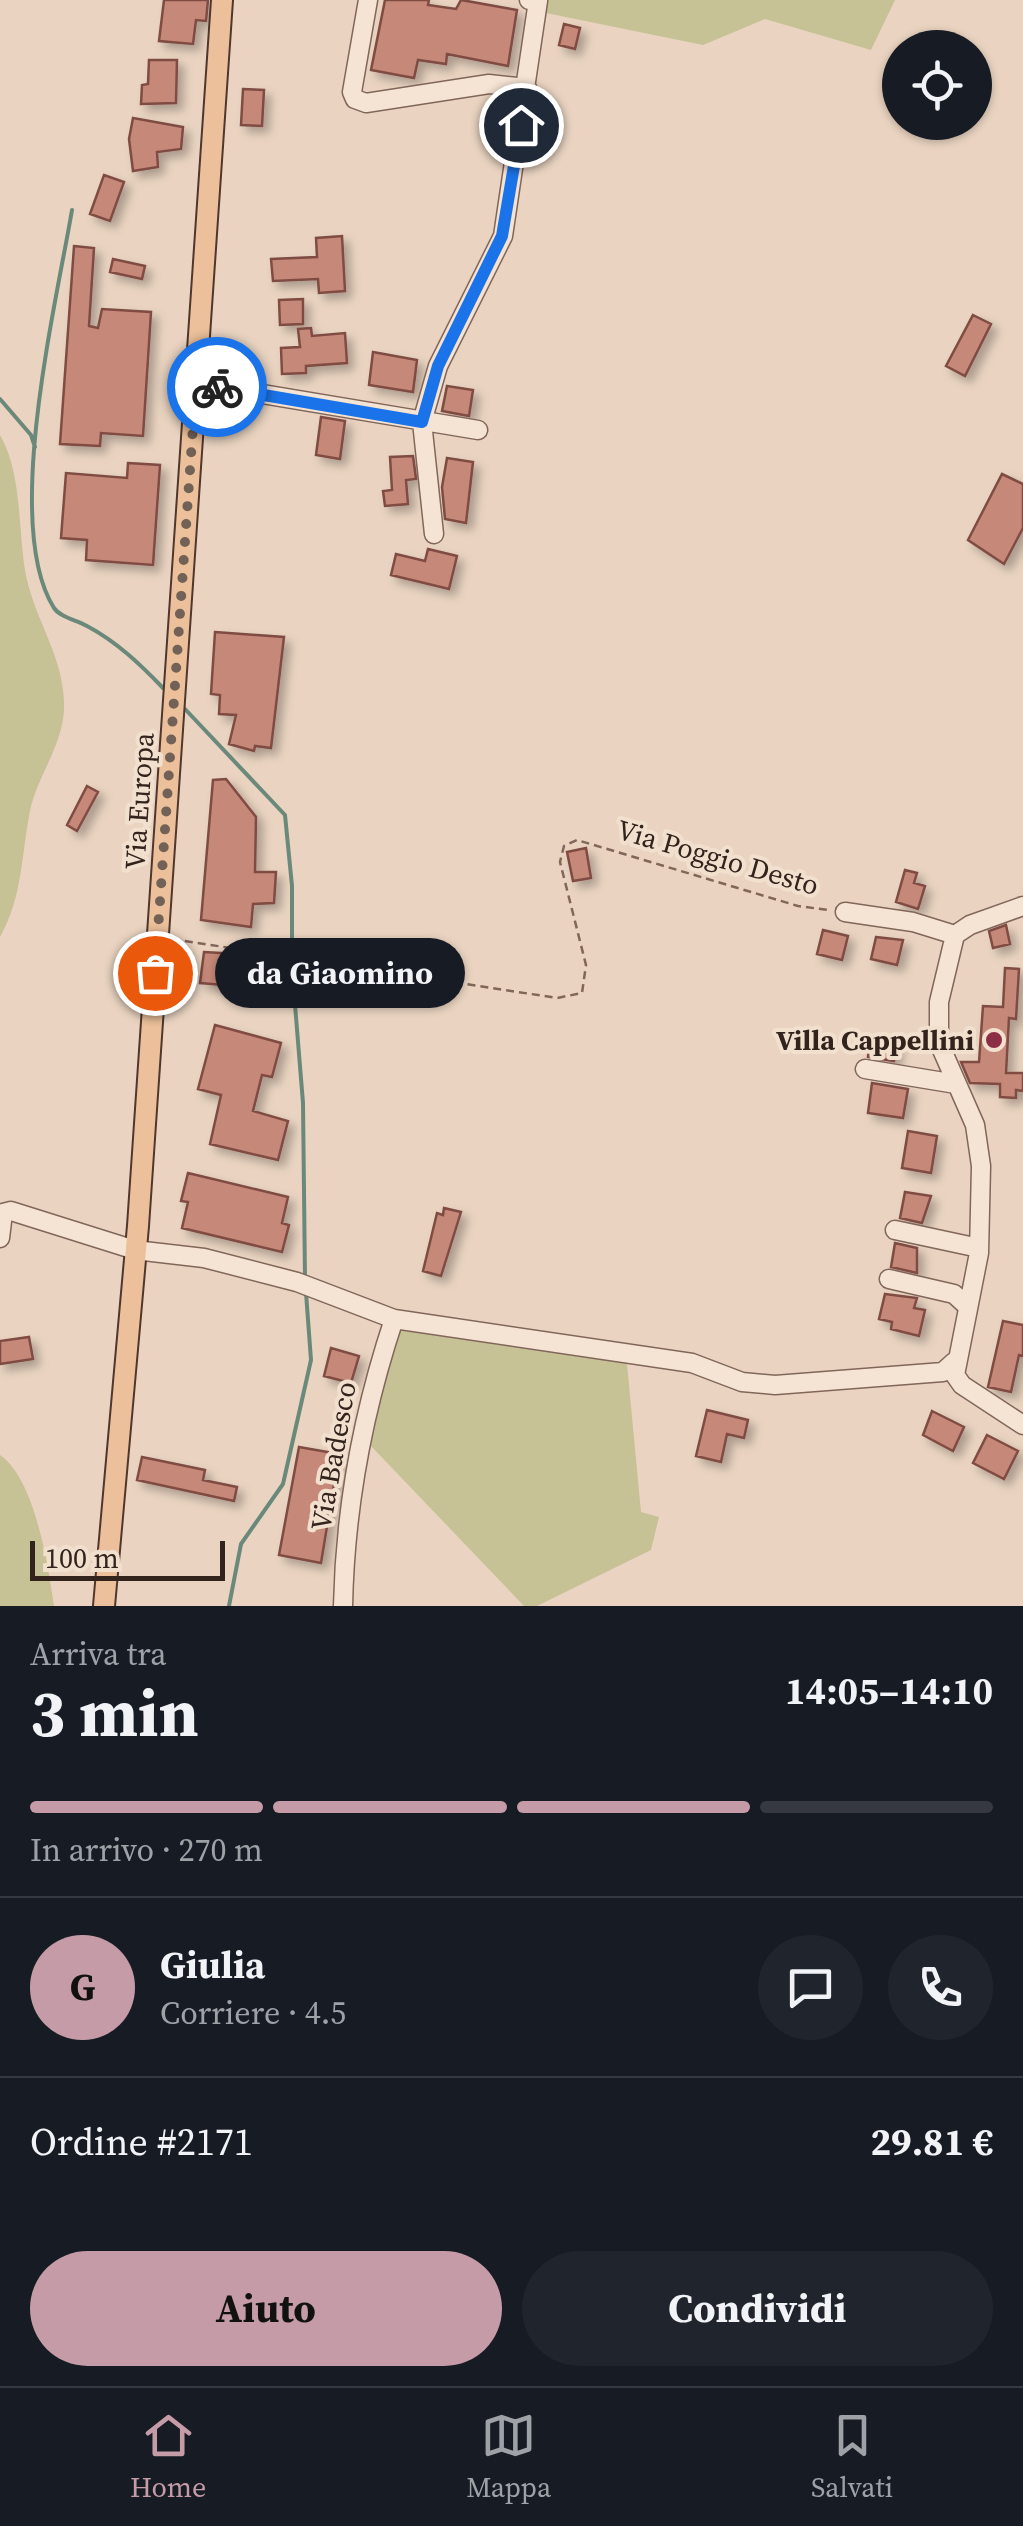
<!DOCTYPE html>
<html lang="it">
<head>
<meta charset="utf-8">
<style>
  :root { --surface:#171b24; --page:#20242c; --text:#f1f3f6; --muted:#9ea1a6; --line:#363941; --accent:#c49ba6 }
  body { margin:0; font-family:"Source Serif 4",serif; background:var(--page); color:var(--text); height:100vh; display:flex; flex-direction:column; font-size:38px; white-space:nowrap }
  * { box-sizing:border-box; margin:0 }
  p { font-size:32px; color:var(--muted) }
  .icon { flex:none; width:55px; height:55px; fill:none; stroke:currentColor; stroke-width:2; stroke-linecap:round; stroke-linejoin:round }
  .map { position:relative; height:1606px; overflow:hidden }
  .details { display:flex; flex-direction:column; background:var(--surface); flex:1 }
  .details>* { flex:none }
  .controls { position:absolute; left:882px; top:30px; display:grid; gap:20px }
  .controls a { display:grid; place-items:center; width:110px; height:110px; border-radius:50%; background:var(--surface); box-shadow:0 2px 8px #0004; font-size:50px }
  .scale { position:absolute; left:30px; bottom:25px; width:195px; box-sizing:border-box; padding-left:10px; border:5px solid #32231d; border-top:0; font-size:28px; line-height:35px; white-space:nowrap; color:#32231d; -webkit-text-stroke:8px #f2e0cf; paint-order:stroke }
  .pin { position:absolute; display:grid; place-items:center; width:85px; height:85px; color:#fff; margin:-42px; border:5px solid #fff; border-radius:50%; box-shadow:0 2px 10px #0007 }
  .courier { position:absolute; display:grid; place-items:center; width:100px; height:100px; margin:-50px; border:8px solid #1a73e8; border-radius:50%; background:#fff; color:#222; box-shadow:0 2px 12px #0007 }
  .bubble { position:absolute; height:70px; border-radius:35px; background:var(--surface); box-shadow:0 2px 8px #0004; font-size:32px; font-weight:700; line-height:70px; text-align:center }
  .headline em { font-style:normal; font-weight:700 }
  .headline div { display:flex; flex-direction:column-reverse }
  .headline { display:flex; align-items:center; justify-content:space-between; height:170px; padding:0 30px }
  h1 { font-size:65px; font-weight:700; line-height:75px }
  .bar { display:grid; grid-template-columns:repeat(4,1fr); gap:15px 10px; align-content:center; height:120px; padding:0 30px }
  .bar i { height:12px; border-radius:8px; background:var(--line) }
  .bar .on { background:var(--accent) }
  .bar p { grid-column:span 4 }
  .line { display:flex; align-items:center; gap:25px; padding:0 30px; border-top:2px solid var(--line) }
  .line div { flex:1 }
  .round { display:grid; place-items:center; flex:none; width:105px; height:105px; border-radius:52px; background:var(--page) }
  .action { display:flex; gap:20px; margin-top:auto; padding:20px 30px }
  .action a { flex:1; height:115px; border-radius:60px; background:var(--accent); color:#111; font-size:40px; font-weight:700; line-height:115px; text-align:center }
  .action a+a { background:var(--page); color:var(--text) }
  .menu { display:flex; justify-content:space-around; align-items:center; height:140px; border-top:2px solid var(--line); background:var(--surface); font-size:28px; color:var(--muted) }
  .menu a { display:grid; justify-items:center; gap:5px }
  .menu .on { color:var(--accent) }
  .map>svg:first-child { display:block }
  .green { fill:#c7c196 }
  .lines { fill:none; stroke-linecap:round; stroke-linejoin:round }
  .stream { stroke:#6b897b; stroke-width:4 }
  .building { fill:#c58879; stroke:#7f4c42; stroke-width:2.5; filter:url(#shadow) }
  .minor-casing { stroke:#81665a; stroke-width:21 }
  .major-casing { stroke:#4f362e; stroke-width:24 }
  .path { stroke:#81665a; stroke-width:2.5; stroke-dasharray:8 5; stroke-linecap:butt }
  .minor { stroke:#f5e3d3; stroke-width:18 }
  .major { stroke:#ebc09a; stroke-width:20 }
  .done { stroke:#726156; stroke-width:10; stroke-dasharray:0 18 }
  .route { stroke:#1a73e8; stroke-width:12 }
  .poi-dot { fill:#8c2f44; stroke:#f2e0cf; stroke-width:4 }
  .labels { text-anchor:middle; stroke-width:8; stroke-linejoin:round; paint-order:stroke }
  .street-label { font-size:28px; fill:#32231d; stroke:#f2e0cf }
  .poi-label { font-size:28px; font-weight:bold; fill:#32231d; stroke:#f2e0cf; text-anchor:end }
</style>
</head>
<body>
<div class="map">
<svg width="1023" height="1606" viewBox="0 0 1023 1606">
  <defs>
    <filter id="shadow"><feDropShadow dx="6" dy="6" stdDeviation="5" flood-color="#0004"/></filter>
  </defs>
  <rect width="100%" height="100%" fill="#ead4c1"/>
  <path class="green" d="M 547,0 L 895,0 L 871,50 L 765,19 L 703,45 L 546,13 Z
    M 0,435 C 22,473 18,527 25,570 C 32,615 63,654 64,702 C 66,742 38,773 30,811 C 21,856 23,896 0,937 Z
    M 401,1322 L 627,1364 L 641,1512 L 659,1517 L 651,1550 L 537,1606 L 524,1606 L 371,1446 L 380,1386 Z
    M 0,1455 C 35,1479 48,1565 54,1606 L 0,1606 Z"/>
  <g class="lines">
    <path class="stream" d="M 72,210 C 56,305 2,526 54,608 C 61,618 77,620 87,626 C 117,642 140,664 163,688
      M 0,399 L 31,435 L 35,447
      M 185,709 L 285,815 L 292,886 L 292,946
      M 292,968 L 303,1103 L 305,1279
      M 229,1606 L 241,1544 L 283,1484 L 311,1360 L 306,1293"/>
  </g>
  <path class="building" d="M 164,0 L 208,0 L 206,21 L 196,20 L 193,44 L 159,41 Z
    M 385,0 L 429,0 L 428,5 L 456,9 L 461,0 L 517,10 L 508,66 L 447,54 L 446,64 L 418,60 L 414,78 L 371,70 Z
    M 564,24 L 580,28 L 575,49 L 559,45 Z
    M 149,60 L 177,60 L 176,103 L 141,104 L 142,85 L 148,84 Z
    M 243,89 L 264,90 L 262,126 L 241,125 Z
    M 133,118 L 183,127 L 181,149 L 157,152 L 158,167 L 133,171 L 129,139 Z
    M 104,175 L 124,182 L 110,221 L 90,214 Z
    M 342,236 L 345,291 L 319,293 L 318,279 L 273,281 L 271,259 L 317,257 L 316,238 Z
    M 74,246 L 94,248 L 89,326 L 98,328 L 102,309 L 151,312 L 143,436 L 101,433 L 100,446 L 60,444 Z
    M 113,259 L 145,266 L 142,279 L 110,272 Z
    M 303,299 L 303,324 L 280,325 L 279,300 Z
    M 973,315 L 991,324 L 965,376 L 946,366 Z
    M 311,328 L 312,336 L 345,333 L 347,363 L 306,366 L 306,373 L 282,374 L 281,348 L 300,347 L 298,329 Z
    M 373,352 L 417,360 L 413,392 L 369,385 Z
    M 447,386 L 473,390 L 469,416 L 442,411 Z
    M 321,417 L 345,421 L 340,459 L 316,455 Z
    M 413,456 L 416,479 L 406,480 L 408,504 L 385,506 L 383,491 L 392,490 L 390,457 Z
    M 447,458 L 473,462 L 466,523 L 445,519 L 442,487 Z
    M 128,463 L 160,465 L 153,565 L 86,560 L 87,540 L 61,538 L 66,473 L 127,478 Z
    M 1002,474 L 1023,484 L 1023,528 L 1004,564 L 968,540 Z
    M 428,549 L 457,556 L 449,589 L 391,575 L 396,554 L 425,561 Z
    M 215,632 L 284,637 L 271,748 L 255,746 L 254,751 L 229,744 L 236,715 L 219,714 L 220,695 L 211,694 Z
    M 226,779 L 256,817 L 255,872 L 276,872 L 274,903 L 253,904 L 251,927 L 201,920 L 213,780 Z
    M 87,786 L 98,792 L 77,831 L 67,825 Z
    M 586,848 L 591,878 L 573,881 L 567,852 Z
    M 905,870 L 917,873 L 914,883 L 925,886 L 918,909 L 896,902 Z
    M 1006,925 L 1010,944 L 993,948 L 989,931 Z
    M 823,930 L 848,936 L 842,960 L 817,954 Z
    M 876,937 L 903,940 L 897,965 L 871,959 Z
    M 204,952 L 238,954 L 236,986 L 200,983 Z
    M 1005,968 L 1019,969 L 1016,1019 L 1009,1018 L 1006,1073 L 1023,1073 L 1023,1091 L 1016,1090 L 1016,1098 L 1000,1097 L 1000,1084 L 970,1083 L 961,1062 L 979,1062 L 983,1006 L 1003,1007 Z
    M 215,1025 L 281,1043 L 272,1077 L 262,1075 L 253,1111 L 288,1121 L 278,1160 L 210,1144 L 221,1095 L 198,1089 Z
    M 870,1041 L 897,1045 L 894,1061 L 868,1057 Z
    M 872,1083 L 908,1089 L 903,1118 L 868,1113 Z
    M 908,1131 L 937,1136 L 931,1173 L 902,1168 Z
    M 188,1173 L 288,1197 L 282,1223 L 289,1225 L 282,1252 L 182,1228 L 188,1202 L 181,1201 Z
    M 905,1192 L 931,1196 L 922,1223 L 900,1218 Z
    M 444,1208 L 461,1212 L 441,1276 L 423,1271 L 437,1213 L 443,1215 Z
    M 895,1243 L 917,1248 L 917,1273 L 891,1267 Z
    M 885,1294 L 917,1298 L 914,1308 L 925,1310 L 919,1336 L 891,1329 L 892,1322 L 879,1319 Z
    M 1003,1321 L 1023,1325 L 1023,1356 L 1019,1355 L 1011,1392 L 988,1387 Z
    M 29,1337 L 33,1359 L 0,1364 L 0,1341 Z
    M 331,1348 L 359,1356 L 351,1383 L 324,1376 Z
    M 707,1410 L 748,1420 L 744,1438 L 727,1434 L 721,1462 L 696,1456 Z
    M 932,1411 L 964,1427 L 953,1451 L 923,1435 Z
    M 987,1435 L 1018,1451 L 1004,1479 L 973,1463 Z
    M 299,1447 L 339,1454 L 321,1563 L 279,1555 Z
    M 142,1457 L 205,1470 L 203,1480 L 237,1487 L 234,1501 L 137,1480 Z"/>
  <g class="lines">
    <g class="minor-casing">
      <path id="minor" d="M 368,0 L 352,92 L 355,99 L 366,103 L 489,84 L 527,88
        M 196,383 L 478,430
        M 434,534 L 422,422 L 438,366 L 503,236 L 538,1 L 529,0
        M 1023,906 L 970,925 L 955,935 L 939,1002 L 939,1043 L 975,1125 L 981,1166 L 979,1253 L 955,1375 L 962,1385 L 1023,1425
        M 845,912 L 913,922 L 955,935
        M 865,1069 L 956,1084
        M 895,1230 L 979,1248
        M 0,1238 L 3,1213 L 11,1211 L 135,1250 L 204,1258 L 297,1282 L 394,1319 L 692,1363 L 742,1382 L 775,1385 L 943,1372 L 954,1362
        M 889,1279 L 954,1294 L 967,1306
        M 343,1606 C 345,1508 363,1412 394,1319"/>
    </g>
    <g class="major-casing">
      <path id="major" d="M 104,1606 L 138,1226 L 222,0"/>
    </g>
    <path class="path" d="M 172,939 L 557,998 L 582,993 L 586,965 L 560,862 L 564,846 L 577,840 L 798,906 L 828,910"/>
    <use href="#minor" class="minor"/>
    <use href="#major" class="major"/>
  </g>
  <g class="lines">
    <path class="done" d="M 155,973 L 196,383 L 217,387"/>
    <path class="route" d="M 217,387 L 422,422 L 438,366 L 502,236 L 521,125"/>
  </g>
  <circle class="poi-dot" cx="994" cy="1040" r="10"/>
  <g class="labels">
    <g class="street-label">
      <text transform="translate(139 801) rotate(-86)" y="10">Via Europa</text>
      <text transform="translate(718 857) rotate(16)" y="10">Via Poggio Desto</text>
      <text transform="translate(333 1456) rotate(-80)" y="10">Via Badesco</text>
    </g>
    <g class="poi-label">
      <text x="974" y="1050">Villa Cappellini</text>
    </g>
  </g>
</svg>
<div class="controls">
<a><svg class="icon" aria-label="locate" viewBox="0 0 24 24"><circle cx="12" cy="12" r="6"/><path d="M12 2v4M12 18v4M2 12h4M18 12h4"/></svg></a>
</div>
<div class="scale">100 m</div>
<div class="pin" style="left:155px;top:973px;background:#ea580c"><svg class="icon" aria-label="bag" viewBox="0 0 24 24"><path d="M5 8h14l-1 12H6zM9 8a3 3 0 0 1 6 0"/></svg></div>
<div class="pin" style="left:521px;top:125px;background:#1f2937"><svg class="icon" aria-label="home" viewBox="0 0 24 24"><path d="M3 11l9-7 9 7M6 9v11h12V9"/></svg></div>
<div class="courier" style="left:217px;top:387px"><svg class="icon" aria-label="bike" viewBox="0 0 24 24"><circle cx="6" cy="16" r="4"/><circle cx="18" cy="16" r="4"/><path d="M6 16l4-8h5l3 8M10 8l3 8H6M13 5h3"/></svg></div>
<div class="bubble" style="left:215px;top:938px;width:250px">da Giaomino</div>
</div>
<section class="details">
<div class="headline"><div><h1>3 min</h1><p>Arriva tra</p></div><em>14:05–14:10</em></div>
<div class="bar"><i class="on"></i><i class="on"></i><i class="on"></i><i></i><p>In arrivo · 270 m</p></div>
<div class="line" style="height:180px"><b class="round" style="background:var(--accent);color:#111">G</b><div><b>Giulia</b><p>Corriere · 4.5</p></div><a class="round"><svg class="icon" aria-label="chat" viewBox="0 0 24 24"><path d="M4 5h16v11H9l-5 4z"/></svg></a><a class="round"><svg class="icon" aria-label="phone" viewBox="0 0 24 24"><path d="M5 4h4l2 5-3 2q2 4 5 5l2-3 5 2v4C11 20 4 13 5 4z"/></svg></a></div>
<div class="line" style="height:130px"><div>Ordine #2171</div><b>29.81 €</b></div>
<div class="action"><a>Aiuto</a><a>Condividi</a></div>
</section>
<nav class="menu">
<a class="on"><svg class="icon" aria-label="home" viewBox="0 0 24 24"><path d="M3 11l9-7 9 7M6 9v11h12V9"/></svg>Home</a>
<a><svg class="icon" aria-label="map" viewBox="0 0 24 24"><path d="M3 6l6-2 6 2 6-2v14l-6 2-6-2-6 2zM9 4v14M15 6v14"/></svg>Mappa</a>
<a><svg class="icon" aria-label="saved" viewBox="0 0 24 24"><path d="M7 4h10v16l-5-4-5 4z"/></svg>Salvati</a>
</nav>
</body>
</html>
